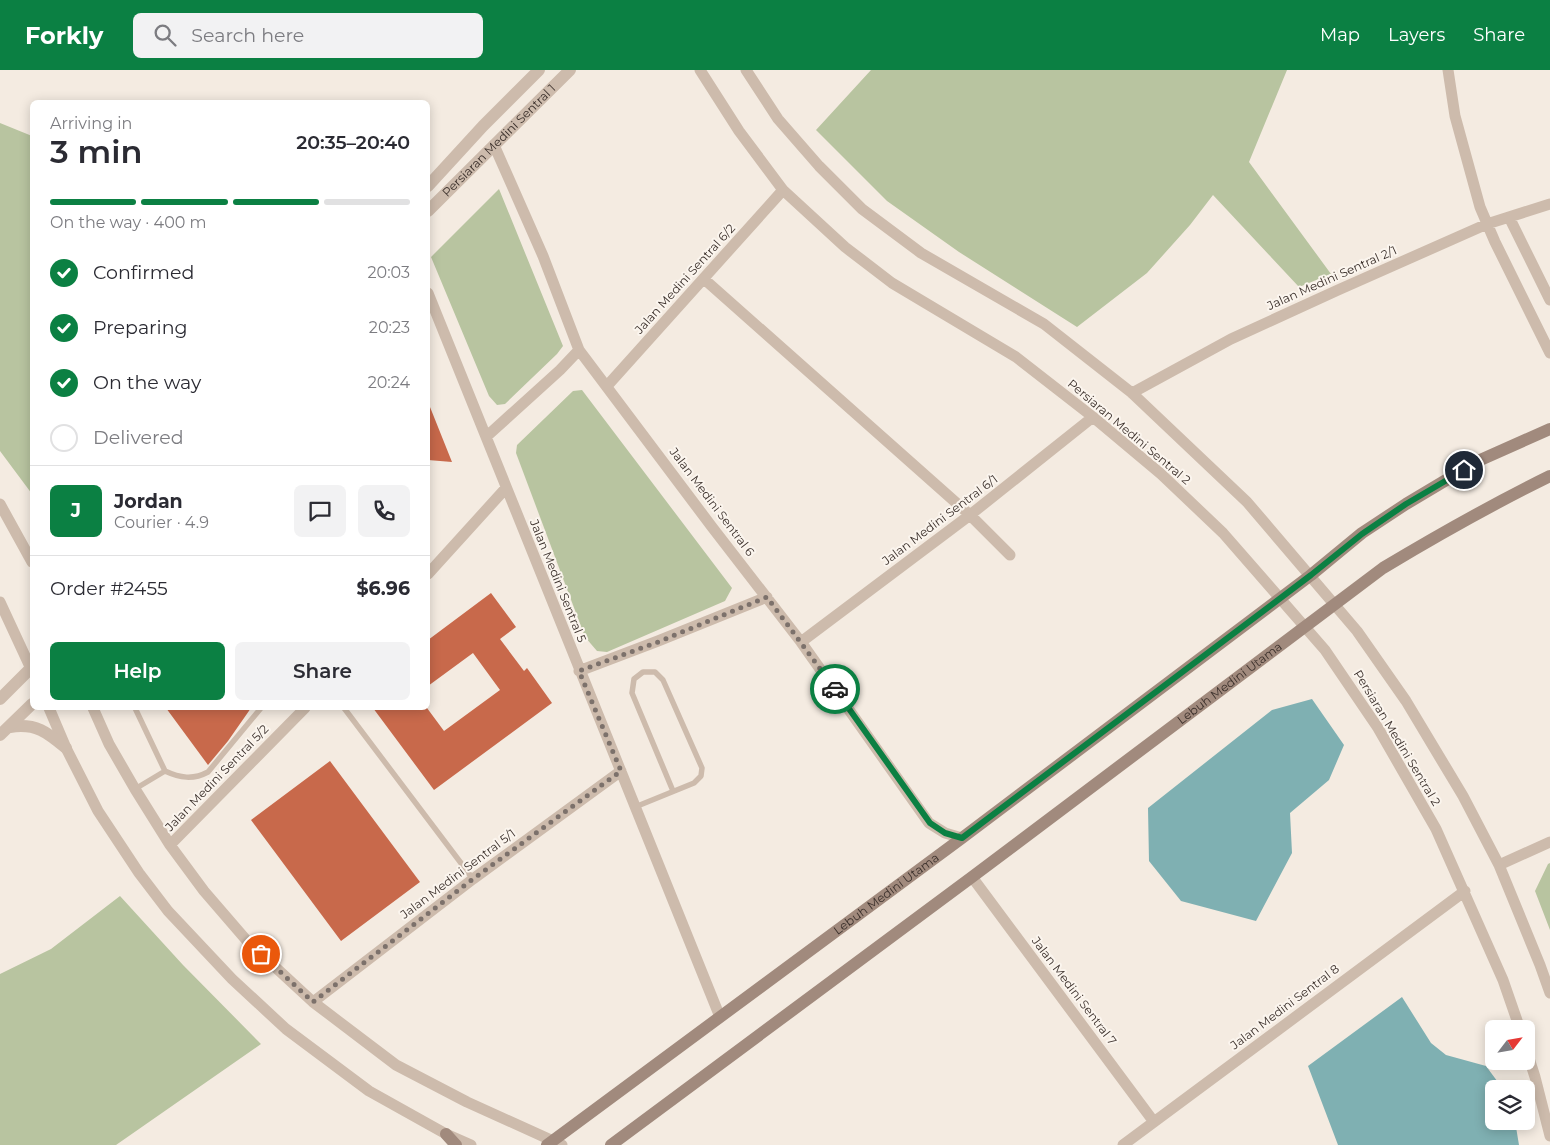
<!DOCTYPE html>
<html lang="en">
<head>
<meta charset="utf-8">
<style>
  :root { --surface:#fff; --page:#f2f2f3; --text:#2b2b33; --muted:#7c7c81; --line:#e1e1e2; --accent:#0b8043 }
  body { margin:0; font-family:Montserrat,sans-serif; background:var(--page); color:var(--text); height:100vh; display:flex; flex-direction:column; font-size:19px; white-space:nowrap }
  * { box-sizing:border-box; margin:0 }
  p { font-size:16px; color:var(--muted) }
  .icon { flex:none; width:28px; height:28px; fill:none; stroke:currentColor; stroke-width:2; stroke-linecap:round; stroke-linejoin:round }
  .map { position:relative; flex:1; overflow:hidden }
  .drawer { position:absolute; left:30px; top:30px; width:400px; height:610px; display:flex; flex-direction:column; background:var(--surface); border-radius:8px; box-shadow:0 2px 12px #0003 }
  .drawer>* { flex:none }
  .needle { width:32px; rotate:59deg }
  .buttons { position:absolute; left:1485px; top:950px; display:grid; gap:10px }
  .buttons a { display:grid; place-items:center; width:50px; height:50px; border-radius:8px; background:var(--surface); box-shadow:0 2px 12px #0003; font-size:25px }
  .pin { position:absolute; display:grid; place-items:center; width:42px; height:42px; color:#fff; margin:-21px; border:2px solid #fff; border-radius:50%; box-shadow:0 1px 5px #0007 }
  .courier { position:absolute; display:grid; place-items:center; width:50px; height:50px; margin:-25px; border:4px solid #0b8043; border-radius:50%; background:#fff; color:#222; box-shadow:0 1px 6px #0007 }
  .summary em { font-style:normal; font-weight:600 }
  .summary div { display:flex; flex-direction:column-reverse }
  .summary { display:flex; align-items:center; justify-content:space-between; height:85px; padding:0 20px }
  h1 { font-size:32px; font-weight:600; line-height:38px }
  .bar { display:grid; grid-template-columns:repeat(4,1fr); gap:8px 5px; align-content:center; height:60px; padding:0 20px }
  .bar i { height:6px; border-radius:4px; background:var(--line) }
  .bar .current { background:var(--accent) }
  .bar p { grid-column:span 4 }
  .line { display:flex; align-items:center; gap:12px; padding:0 20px; border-top:1px solid var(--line) }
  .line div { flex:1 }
  .round { display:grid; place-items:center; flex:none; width:52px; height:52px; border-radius:8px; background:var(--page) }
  ol { padding:0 20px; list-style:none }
  li { display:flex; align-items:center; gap:15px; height:55px }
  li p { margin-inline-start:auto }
  li .icon { padding:5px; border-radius:50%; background:var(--accent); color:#fff; stroke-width:4 }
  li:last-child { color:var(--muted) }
  li i { width:28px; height:28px; border:2px solid var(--line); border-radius:50% }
  .primary-button { display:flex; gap:10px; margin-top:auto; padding:10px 20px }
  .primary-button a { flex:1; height:58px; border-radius:8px; background:var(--accent); color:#fff; font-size:20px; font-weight:600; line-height:58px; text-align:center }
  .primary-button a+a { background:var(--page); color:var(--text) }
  header { display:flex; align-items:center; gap:30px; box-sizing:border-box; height:70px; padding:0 25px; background:var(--accent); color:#fff }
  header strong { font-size:24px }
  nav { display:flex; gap:28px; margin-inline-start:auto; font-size:18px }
  .search { width:350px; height:45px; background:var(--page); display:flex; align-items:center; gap:12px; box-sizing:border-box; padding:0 18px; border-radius:8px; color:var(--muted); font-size:19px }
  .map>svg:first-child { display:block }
  .green { fill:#b8c4a0 }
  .water { fill:#7fb0b2 }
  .building { fill:#c8694b }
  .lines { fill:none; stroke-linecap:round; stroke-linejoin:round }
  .service { stroke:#cdbbac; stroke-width:5.5 }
  .minor { stroke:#cdbbac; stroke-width:11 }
  .tertiary { stroke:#cdbbac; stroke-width:12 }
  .secondary { stroke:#a18a7d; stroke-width:12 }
  .done { stroke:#7c716b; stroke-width:5; stroke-dasharray:0 9 }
  .route { stroke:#0b8043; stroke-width:6 }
  .labels { text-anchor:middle; stroke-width:4; stroke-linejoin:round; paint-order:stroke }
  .street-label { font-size:12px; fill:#3b302b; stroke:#fbf5ee }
</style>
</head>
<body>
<header>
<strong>Forkly</strong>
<div class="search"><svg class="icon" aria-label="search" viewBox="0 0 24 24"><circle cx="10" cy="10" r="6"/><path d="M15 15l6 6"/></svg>Search here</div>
<nav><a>Map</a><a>Layers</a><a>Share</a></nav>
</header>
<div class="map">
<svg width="1550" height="1075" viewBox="0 0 1550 1075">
  <rect width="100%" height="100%" fill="#f4ebe1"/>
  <path class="green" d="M 871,0 L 1287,0 L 1249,92 L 1331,204 L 1299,217 L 1213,125 L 1190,155 L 1147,203 L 1077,257 L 959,182 L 887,131 L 816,60 Z
    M 0,53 L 32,66 L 32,424 L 0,381 Z
    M 499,119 L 563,276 L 557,284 L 505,334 L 497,335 L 489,326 L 431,187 Z
    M 582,320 L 732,518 L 725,531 L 607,582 L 597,581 L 585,567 L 516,383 L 517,375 L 573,321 Z
    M 1550,793 L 1550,860 L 1535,821 L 1548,794 Z
    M 120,826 L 183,895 L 261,974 L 116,1075 L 0,1075 L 0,904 L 51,879 Z"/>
  <path class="water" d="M 1312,629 L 1344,675 L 1329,710 L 1290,743 L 1292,783 L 1256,851 L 1181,831 L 1149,791 L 1148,738 L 1272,640 Z
    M 1402,927 L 1431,973 L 1446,985 L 1486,996 L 1503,1019 L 1494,1019 L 1494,1051 L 1515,1051 L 1519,1075 L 1338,1075 L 1308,996 Z"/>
  <path class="building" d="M 428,332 L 452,392 L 428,390 Z
    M 491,523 L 516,557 L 500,569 L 524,601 L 527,598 L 552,633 L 434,720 L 373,638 L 427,638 L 444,661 L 500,620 L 473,583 L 428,616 L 428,570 Z
    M 166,638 L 251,638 L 228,671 L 208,695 Z
    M 330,691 L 420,812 L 341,871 L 251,750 Z"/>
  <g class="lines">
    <path class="service" d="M 135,638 L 165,701 C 180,708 193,710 208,702 L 261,638
      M 344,638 L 473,809
      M 135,719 L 165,701
      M 635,737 L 694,713 L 701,706 L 702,698 L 663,610 L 655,602 L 643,602 L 634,609 L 632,623 L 673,721"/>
    <path class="minor" d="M 700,0 L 739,61 L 783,120 L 845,177 L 892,213 L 1016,287 L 1093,347 L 1161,404 L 1223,463 L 1325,580 L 1378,658 L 1436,759 L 1503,910 L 1520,959
      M 746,0 L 778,49 L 819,96 L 862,139 L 921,183 L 1044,254 L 1132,323 L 1247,432 L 1357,561 L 1406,631 L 1463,726 L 1499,795 L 1540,895 L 1550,923
      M 1448,0 L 1455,46 L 1480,137 L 1495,172 L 1550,283
      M 494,75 L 543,186 L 579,280 L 712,457 L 801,572 L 929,753 L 945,763 L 962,768
      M 1509,147 L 1550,230
      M 704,209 L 970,445 L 1010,485
      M 428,223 L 720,947
      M 607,316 L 783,120
      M 1132,323 L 1231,269 L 1338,220 L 1487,154 L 1550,134
      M 486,367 L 560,300 L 579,280
      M 0,434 L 32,492
      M 428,504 L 506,418
      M 0,532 L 32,601
      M 801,572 L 970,445 L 1093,347
      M 579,601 L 658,571 L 767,527
      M 49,638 L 66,678 L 98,741 L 139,803 L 168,841 L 232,909 L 286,959 L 369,1021 L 446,1064 L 471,1075
      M 93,638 L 109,674 L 135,719 L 170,775 L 204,821 L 248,872 L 313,932 L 396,995 L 467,1032 L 562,1075
      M 170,775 L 305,638
      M 1499,795 L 1550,772
      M 972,807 L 1154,1052
      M 313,932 L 473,809 L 621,701
      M 1526,979 L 1535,1007 L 1550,1066
      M 1123,1075 L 1465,821"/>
    <g class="tertiary">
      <path d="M 428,116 L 483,56 L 539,0"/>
      <path id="s1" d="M 428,141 L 570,0"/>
      <path d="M 0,629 L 32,597"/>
      <path d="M 10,657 C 36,653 47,662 66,678"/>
      <path d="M 0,665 L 32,634"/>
    </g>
    <g class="secondary">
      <path d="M 446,1064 L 456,1075"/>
      <path id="s2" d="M 547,1075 L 962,768 L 1311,505 L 1362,463 L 1406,434 L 1478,391 L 1550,359"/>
      <path id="s3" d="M 611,1075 L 972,807 L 1383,498 C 1438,465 1493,434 1550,406"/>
    </g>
  </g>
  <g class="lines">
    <path class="done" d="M 261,884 L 313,932 L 473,809 L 621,701 L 579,601 L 658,572 L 767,527 L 835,619"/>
    <path class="route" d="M 835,619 L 930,753 L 945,763 L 962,768 L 1311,505 L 1362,464 L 1406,434 L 1464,400"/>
  </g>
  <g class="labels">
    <g class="street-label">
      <text dy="4" stroke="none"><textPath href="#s1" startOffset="100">Persiaran Medini Sentral 1</textPath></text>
      <text transform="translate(1332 208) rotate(-24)" y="4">Jalan Medini Sentral 2/1</text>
      <text transform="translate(685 209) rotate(-48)" y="4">Jalan Medini Sentral 6/2</text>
      <text transform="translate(1129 362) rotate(40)" y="4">Persiaran Medini Sentral 2</text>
      <text transform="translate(712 432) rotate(53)" y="4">Jalan Medini Sentral 6</text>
      <text transform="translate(940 450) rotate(-37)" y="4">Jalan Medini Sentral 6/1</text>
      <text transform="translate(558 511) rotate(68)" y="4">Jalan Medini Sentral 5</text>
      <text dy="4" stroke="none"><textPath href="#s3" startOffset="772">Lebuh Medini Utama</textPath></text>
      <text transform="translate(1397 668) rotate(59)" y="4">Persiaran Medini Sentral 2</text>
      <text transform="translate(217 708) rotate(-46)" y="4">Jalan Medini Sentral 5/2</text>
      <text transform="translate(458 804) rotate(-37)" y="4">Jalan Medini Sentral 5/1</text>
      <text dy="4" stroke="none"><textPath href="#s2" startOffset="422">Lebuh Medini Utama</textPath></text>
      <text transform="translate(1074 921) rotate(53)" y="4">Jalan Medini Sentral 7</text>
      <text transform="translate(1285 937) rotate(-37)" y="4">Jalan Medini Sentral 8</text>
    </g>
  </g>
</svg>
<div class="buttons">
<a><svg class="needle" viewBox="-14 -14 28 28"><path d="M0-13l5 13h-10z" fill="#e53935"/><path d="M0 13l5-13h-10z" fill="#7c7c81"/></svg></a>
<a><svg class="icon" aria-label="layers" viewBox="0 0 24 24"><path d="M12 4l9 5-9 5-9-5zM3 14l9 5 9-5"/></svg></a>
</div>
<div class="pin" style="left:261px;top:884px;background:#ea580c"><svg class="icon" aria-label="bag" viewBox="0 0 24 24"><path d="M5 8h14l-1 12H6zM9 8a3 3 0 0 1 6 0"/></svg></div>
<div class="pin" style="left:1464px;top:400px;background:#1f2937"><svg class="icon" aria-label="home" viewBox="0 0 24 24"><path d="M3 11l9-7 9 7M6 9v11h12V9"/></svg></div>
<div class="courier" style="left:835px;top:619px"><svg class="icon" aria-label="car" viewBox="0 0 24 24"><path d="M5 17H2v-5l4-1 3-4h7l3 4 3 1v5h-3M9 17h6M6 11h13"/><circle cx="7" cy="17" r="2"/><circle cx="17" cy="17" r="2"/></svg></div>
<section class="drawer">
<div class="summary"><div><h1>3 min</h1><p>Arriving in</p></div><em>20:35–20:40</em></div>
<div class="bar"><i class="current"></i><i class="current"></i><i class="current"></i><i></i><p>On the way · 400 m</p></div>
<ol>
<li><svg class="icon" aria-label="check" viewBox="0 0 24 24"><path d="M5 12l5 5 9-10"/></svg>Confirmed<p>20:03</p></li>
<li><svg class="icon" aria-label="check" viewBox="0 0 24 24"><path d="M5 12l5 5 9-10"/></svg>Preparing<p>20:23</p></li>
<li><svg class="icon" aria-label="check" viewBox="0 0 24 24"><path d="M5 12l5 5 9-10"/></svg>On the way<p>20:24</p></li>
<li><i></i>Delivered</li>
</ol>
<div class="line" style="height:90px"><b class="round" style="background:var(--accent);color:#fff">J</b><div><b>Jordan</b><p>Courier · 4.9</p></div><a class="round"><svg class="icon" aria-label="chat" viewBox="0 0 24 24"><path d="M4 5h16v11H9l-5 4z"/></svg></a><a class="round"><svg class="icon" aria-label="phone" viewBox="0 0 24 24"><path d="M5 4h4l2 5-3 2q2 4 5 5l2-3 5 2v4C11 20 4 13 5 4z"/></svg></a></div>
<div class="line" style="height:65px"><div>Order #2455</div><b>$6.96</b></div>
<div class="primary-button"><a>Help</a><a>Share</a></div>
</section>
</div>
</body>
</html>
